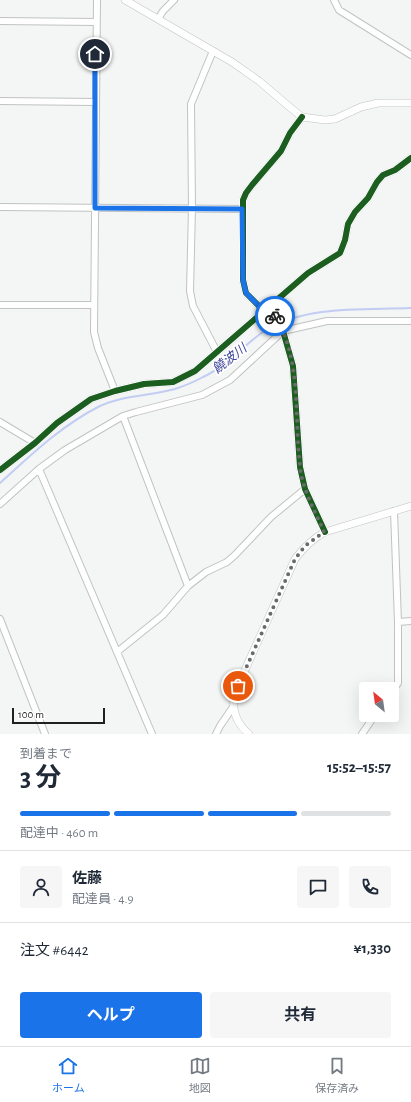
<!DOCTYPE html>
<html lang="ja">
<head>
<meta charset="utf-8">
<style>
  :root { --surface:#fff; --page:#f6f6f7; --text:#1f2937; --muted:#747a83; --line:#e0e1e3; --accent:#1a73e8 }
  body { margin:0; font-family:"Alegreya Sans","Noto Sans JP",sans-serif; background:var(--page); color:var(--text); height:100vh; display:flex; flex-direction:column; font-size:15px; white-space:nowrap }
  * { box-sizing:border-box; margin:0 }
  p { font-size:13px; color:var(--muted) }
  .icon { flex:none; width:22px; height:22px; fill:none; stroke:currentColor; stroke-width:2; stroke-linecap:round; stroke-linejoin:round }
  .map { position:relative; height:734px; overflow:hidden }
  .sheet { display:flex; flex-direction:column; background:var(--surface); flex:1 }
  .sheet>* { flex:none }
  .needle { width:26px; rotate:331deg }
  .fabs { position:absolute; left:359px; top:682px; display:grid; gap:8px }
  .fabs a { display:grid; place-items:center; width:40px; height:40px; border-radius:4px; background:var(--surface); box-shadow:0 4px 16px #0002; font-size:20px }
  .scale { position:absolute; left:12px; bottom:10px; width:93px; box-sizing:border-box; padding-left:4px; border:2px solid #1f201f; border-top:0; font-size:11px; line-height:14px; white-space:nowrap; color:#1f201f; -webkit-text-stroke:3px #fff; paint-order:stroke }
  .pin { position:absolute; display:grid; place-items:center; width:34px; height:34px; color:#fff; margin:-17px; border:2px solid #fff; border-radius:50%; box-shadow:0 1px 4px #0007 }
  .courier { position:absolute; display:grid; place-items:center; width:40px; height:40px; margin:-20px; border:3px solid #1a73e8; border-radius:50%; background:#fff; color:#222; box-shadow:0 1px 5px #0007 }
  .summary em { font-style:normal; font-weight:700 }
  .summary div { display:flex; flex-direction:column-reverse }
  .summary { display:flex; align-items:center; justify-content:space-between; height:68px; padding:0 20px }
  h1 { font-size:26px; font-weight:700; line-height:30px }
  .bar { display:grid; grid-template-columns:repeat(4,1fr); gap:6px 4px; align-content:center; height:48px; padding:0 20px }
  .bar i { height:5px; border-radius:3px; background:var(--line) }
  .bar .on { background:var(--accent) }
  .bar p { grid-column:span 4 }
  .line { display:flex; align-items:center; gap:10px; padding:0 20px; border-top:1px solid var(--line) }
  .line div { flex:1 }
  .round { display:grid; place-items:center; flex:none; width:42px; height:42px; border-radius:4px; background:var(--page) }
  .action { display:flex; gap:8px; margin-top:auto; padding:8px 20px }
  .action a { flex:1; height:46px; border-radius:4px; background:var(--accent); color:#fff; font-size:16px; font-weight:700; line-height:46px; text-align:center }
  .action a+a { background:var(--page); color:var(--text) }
  .tabs { display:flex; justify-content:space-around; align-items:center; height:56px; border-top:1px solid var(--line); background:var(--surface); font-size:11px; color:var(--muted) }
  .tabs a { display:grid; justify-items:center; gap:2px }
  .tabs .on { color:var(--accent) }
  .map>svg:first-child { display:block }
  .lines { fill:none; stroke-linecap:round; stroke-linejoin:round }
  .stream { stroke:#c3ccf3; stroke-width:2 }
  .minor-casing { stroke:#c1c3c2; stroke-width:8 }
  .tertiary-casing { stroke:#c1c3c2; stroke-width:8 }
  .minor { stroke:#fdfefd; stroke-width:6 }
  .tertiary { stroke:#fdfefd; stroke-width:7 }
  .cycleway-casing { stroke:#fff; stroke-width:8 }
  .cycleway { stroke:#1b5e20; stroke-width:6 }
  .done { stroke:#696b6a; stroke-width:4; stroke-dasharray:0 7.2 }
  .route { stroke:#1a73e8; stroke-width:5 }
  .labels { text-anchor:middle; stroke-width:3.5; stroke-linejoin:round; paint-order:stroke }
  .water-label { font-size:13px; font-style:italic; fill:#40479a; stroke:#fff }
</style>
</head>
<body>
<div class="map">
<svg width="411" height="734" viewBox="0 0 411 734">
  <rect width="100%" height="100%" fill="#f3f6f4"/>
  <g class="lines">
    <path class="stream" d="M 0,483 C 31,455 61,426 98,407 C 122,395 150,396 175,389 C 184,386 194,382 203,377 C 227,366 244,344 266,330 C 307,305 364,310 411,308"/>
    <g class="minor-casing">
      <path id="minor" d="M 97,0 L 94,332 L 98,348 L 115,391
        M 334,0 L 339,10 L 411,55
        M 158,19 L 163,11 L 174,0
        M 0,21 L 96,22
        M 213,51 L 191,104 L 192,208 L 190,291 L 193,306 L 217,352
        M 0,101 L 95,102
        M 302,117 L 290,133 L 281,151 L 252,185 L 246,193 L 243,200 L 243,280 L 246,293 L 259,306 L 273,312 L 283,331 L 293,366 L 300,467 L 305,489 L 325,532
        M 0,207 L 242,209
        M 0,305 L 94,305
        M 123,416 L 188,586
        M 0,422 L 35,443
        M 39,469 L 152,734
        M 0,470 L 35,443 L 57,423 L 91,399 L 115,391 L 144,384 L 173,382 L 195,371 L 308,273 L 340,253 L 345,240 L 348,224 L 355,212 L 368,198 L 377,182 L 383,175 L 395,170 L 411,158
        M 0,504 L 39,469 L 65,450 L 123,416 L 136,412 L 202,395 L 230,380 L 283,331 L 327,321 L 411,321
        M 0,619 L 45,734
        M 398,622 L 411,621
        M 117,652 L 163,615 L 188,586 L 206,572 L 227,562 L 235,555 L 271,517 L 305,489
        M 392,691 L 398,683 L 398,622 L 394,511
        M 216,734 L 220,726 L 233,707
        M 362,734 L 375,715"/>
    </g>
    <g class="tertiary-casing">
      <path id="tertiary" d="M 125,0 L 232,62 L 259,81 L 292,109 L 302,117 L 325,120 L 335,119 L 361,107 L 378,103 L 411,103
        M 249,734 C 236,723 231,709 235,692 L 295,559 C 304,547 312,539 325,532 L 411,506"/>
    </g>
    <use href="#minor" class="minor"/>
    <use href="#tertiary" class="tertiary"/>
    <g class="cycleway-casing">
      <path id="cycleway" d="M 302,117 L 290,133 L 281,151 L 252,185 L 246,193 L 243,200 L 243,280 L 246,293 L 259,306 L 273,312 L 283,331 L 293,366 L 300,467 L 305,489 L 325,532
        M 0,470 L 35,443 L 57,423 L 91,399 L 115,391 L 144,384 L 173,382 L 195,371 L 308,273 L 340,253 L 345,240 L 348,224 L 355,212 L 368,198 L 377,182 L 383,175 L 395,170 L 411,158"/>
    </g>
    <use href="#cycleway" class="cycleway"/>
  </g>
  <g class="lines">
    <path class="done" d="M 238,686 L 295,559 L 305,546 L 324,532 C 315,511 302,489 300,466 C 294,416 302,360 275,316"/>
    <path class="route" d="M 95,54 L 95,208 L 242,209 L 243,280 L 246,293 L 259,306 L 273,312 L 275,316"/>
  </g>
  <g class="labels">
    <g class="water-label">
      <text transform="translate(229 358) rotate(-38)" y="5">饒波川</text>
    </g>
  </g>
</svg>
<div class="fabs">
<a><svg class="needle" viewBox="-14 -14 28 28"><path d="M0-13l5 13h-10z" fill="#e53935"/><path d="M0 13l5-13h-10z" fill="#747a83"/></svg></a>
</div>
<div class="scale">100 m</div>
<div class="pin" style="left:238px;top:686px;background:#ea580c"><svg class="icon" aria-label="bag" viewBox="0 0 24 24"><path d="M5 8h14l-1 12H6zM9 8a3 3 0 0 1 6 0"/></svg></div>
<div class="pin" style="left:95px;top:54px;background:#1f2937"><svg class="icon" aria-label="home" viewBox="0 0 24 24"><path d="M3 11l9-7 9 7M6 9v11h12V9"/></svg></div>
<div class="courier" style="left:275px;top:316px"><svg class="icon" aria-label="bike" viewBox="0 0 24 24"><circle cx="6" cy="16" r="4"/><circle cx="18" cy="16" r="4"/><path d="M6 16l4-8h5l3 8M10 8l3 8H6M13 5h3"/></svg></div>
</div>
<section class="sheet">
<div class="summary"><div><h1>3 分</h1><p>到着まで</p></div><em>15:52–15:57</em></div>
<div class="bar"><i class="on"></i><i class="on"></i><i class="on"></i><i></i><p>配達中 · 460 m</p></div>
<div class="line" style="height:72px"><a class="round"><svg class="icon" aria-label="person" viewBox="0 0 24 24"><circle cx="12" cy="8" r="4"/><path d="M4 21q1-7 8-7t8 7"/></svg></a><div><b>佐藤</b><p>配達員 · 4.9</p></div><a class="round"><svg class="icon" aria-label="chat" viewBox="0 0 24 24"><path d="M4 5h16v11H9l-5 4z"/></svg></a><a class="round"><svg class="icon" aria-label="phone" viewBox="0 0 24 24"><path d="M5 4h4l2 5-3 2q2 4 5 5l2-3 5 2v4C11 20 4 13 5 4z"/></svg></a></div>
<div class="line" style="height:52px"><div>注文 #6442</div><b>¥1,330</b></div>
<div class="action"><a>ヘルプ</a><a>共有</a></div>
</section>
<nav class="tabs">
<a class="on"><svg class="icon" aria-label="home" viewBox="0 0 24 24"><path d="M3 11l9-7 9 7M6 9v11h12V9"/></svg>ホーム</a>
<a><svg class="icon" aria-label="map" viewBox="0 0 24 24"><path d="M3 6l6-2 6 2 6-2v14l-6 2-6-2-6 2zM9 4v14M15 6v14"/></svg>地図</a>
<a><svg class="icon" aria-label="saved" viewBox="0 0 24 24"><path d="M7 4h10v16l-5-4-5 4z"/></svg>保存済み</a>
</nav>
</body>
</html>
